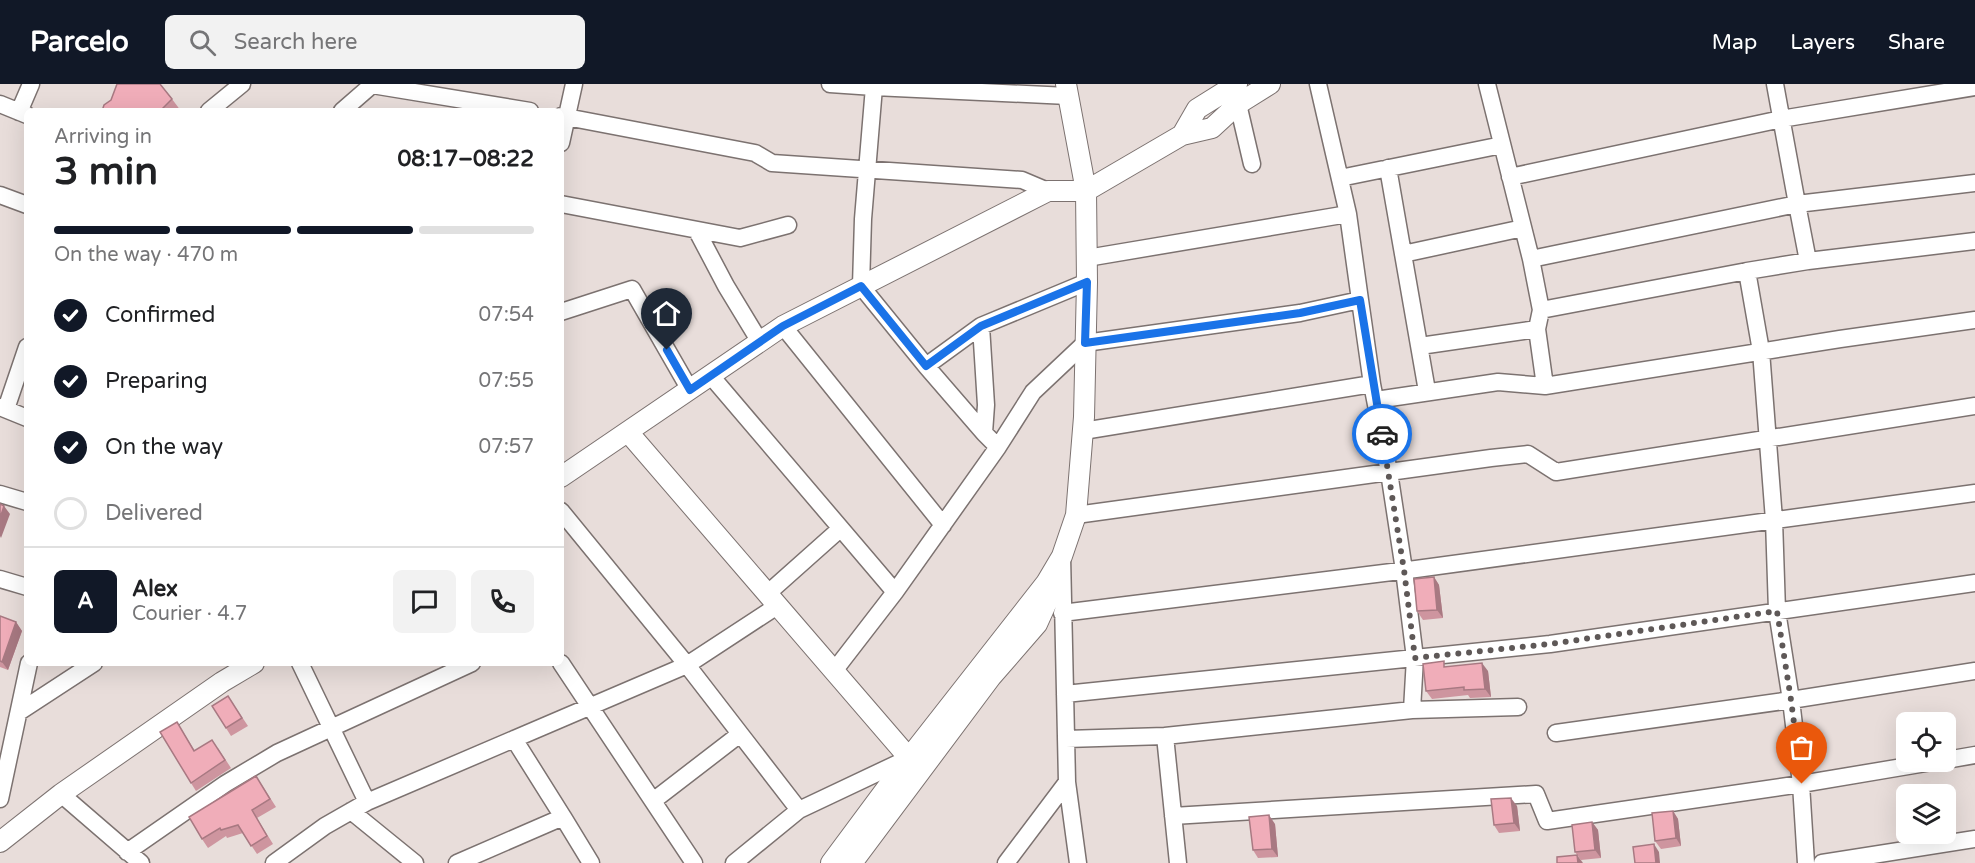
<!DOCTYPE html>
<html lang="en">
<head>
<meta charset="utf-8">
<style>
  :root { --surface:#fff; --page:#f2f2f2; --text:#202124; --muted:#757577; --line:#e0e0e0; --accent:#111827 }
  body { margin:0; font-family:"Varela Round",sans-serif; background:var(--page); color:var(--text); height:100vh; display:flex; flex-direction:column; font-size:22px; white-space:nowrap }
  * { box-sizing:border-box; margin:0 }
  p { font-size:20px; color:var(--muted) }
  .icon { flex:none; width:33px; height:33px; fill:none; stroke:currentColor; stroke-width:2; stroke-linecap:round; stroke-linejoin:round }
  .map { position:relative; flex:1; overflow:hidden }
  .drawer { position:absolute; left:24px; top:24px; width:540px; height:558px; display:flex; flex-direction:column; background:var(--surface); border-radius:9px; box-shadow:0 6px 24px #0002 }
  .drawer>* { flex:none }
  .controls { position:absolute; left:1896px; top:628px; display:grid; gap:12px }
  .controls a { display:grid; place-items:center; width:60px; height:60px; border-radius:9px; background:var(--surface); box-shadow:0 6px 24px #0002; font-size:30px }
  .pin { position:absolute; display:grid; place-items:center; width:51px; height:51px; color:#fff; margin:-62px -26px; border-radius:50% 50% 50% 0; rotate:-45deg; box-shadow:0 0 6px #0007 }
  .pin .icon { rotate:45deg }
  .courier { position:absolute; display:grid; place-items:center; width:60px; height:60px; margin:-30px; border:4px solid #1a73e8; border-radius:50%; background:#fff; color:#222; box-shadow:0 2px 8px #0007 }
  .headline em { font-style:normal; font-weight:800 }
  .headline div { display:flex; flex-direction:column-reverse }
  .headline { display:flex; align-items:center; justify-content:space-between; height:102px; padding:0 30px }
  h1 { font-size:39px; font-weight:800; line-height:45px }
  .bar { display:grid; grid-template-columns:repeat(4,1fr); gap:9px 6px; align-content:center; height:72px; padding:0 30px }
  .bar i { height:8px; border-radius:4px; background:var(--line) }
  .bar .selected { background:var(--accent) }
  .bar p { grid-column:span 4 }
  .line { display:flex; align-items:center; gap:15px; padding:0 30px; border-top:2px solid var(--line) }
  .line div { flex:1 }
  .round { display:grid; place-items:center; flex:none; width:63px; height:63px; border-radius:9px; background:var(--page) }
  ol { padding:0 30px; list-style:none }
  li { display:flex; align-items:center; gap:18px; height:66px }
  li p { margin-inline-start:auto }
  li .icon { padding:6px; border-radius:50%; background:var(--accent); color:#fff; stroke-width:4 }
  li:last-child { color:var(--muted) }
  li i { width:33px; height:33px; border:3px solid var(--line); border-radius:50% }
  header { display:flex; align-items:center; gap:36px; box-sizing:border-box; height:84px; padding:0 30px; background:var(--accent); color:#fff }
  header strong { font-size:28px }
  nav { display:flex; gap:33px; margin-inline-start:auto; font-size:21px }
  .search { width:420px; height:54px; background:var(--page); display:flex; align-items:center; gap:15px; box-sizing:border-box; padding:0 21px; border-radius:9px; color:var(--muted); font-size:22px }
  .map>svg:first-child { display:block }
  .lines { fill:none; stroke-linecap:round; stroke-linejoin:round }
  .minor-casing { stroke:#7c7270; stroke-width:19 }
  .tertiary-casing { stroke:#7c7270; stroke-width:22 }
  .minor { stroke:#fff; stroke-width:16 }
  .tertiary { stroke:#fff; stroke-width:20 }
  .wall { fill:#ce959f }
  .shaded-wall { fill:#a87982 }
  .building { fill:#f0adb9; stroke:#a87982; stroke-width:1.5 }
  .done { stroke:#5e5857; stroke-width:6; stroke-dasharray:0 10.8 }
  .route { stroke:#1a73e8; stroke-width:8 }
</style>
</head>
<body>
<header>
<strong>Parcelo</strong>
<div class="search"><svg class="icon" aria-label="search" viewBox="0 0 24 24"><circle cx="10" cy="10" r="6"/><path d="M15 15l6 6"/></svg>Search here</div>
<nav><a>Map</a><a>Layers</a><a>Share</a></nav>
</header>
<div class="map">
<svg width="1975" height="779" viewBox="0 0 1975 779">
  <rect width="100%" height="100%" fill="#e8ddda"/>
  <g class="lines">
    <g class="minor-casing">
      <path id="minor" d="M 830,0 L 874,3 L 863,135 L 861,202 L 926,282 L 981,242 L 986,321 L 984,349 L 998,363
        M 1487,0 L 1531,175 L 1541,226 L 1537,245 L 1545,302
        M 1775,0 L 1797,120 L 1975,99
        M 372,1 L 530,27
        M 874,3 L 1068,12
        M 0,20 L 27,31
        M 1238,20 L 1252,80
        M 209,27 L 242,0
        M 342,27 L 373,0
        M 19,28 L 31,0
        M 561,32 L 755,69 L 772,79 L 1022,96 L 1048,107
        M 561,59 L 574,0
        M 1388,84 L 1427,307
        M 1510,93 L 1781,35 L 1975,3
        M 1340,94 L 1502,61
        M 0,111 L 27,121
        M 561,120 L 740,154 L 788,141
        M 1348,130 L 1360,216
        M 697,147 L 726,202 L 760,258
        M 1403,170 L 1523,144
        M 1087,174 L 1348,130 L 1318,0
        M 1531,175 L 1797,120 L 1808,177
        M 1541,226 L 1747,187
        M 561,228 L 632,205 L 690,306
        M 783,242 L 943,441
        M 981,242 L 1087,198
        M 1420,262 L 1537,245
        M 926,282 L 984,349
        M 711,292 L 895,508
        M 1376,316 L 1498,298 L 1545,302 L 1840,255 L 1975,236
        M 0,323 L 27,334
        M 6,325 L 27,263
        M 1083,347 L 1372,300 L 1389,388 L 1404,486 L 1415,574 L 1412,626
        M 0,410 L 27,418
        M 561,427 L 687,581 L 799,726
        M 1076,431 L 1491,374 L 1528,370 L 1556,388 L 1975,322
        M 0,495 L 27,503
        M 767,510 L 840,445
        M 1062,529 L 1416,485 L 1975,409
        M 300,579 L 367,718
        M 561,579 L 694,779
        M 834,587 L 895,508 L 998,363 L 1033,308 L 1085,259 L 1300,229 L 1360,216 L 1372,300
        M 1065,610 L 1550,560 L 1975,499
        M 19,628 L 94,579
        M 1556,649 L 1791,616 L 1975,587
        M 1066,655 L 1165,652
        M 1946,676 L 1975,671
        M 1067,698 L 1078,779
        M 61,710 L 141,779
        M 0,715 L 29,579
        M 653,717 L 740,650
        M 351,727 L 415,779
        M 1173,732 L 1536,710 L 1547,737 L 1801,700 L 1932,678
        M 563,733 L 591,779
        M 127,768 L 225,700 L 277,669 L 472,579
        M 274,779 L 325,742 L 367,718 L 687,581 L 777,522
        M 457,779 L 563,733 L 514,655
        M 734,779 L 799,726 L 909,674
        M 1006,779 L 1067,698 L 1062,472
        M 1178,779 L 1165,652 L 1412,626 L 1518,623
        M 1806,779 L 1801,700 L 1791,616 L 1777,527 L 1774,436 L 1761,267 L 1747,187 L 1808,177 L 1975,157
        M 1822,779 L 1975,755"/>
    </g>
    <g class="tertiary-casing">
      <path id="tertiary" d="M 1182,51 L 1197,25 L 1237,0
        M 628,348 L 909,674
        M 561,393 L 783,242 L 1048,107 L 1086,107 L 1182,51 L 1212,44 L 1238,20 L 1270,0
        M 0,758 L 61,710 L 222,598 L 254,579
        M 831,779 L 909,674 L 1046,499 L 1062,472 L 1076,431 L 1084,333 L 1087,198 L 1086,107 L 1066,0
        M 852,779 L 991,593 L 1037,540 L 1047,518 L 1046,502"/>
    </g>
    <use href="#minor" class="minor"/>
    <use href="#tertiary" class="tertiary"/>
  </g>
  <path class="wall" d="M 172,15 L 181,27 L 102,27 L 111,16 Z
    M 1434,493 L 1439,501 L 1443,534 L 1423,536 L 1417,527 Z
    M 0,532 L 16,538 L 22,547 L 8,586 L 0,583 Z
    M 1448,583 L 1488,587 L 1491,613 L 1470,614 L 1468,611 L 1432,615 L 1426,607 Z
    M 228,612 L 248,642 L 231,652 L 226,644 Z
    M 177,638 L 195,667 L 218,664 L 231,684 L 196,707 L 191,699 Z
    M 262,701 L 276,723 L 257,734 L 273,760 L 257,770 L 243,749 L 227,754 L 226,752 L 208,764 L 202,755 Z
    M 1517,722 L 1520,747 L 1499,749 L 1494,741 Z
    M 1673,727 L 1678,735 L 1681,762 L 1661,765 L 1655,757 Z
    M 1592,738 L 1598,746 L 1601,774 L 1581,776 L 1583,779 L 1575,768 Z
    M 1275,740 L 1278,773 L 1258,774 L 1253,766 Z"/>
  <path class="shaded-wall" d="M 4,422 L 10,430 L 1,454 L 0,452 L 0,434 Z
    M 1434,493 L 1439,501 L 1443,534 L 1437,526 Z
    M 16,538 L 22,547 L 8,586 L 2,578 Z
    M 1482,579 L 1488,587 L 1491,613 L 1485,605 Z
    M 1511,714 L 1517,722 L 1520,747 L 1514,739 Z
    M 1673,727 L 1678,735 L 1681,762 L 1676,754 Z
    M 1269,731 L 1275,740 L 1278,773 L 1272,765 Z
    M 1592,738 L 1598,746 L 1601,774 L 1595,766 Z
    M 1654,760 L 1659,768 L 1660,779 L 1656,779 Z
    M 1577,771 L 1583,779 L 1578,779 Z"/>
  <path class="building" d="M 117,0 L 160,0 L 172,15 L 160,27 L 102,27 L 104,21 L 111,16 Z
    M 0,420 L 4,422 L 0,434 Z
    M 1434,493 L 1437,526 L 1417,527 L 1414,495 Z
    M 0,532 L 16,538 L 2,578 L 0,577 Z
    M 1444,577 L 1444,583 L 1482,579 L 1485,605 L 1464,606 L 1464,603 L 1426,607 L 1423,580 Z
    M 228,612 L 242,634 L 226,644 L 212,622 Z
    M 177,638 L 194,667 L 212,656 L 225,676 L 191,699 L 160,648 Z
    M 256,692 L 270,715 L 252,726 L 267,752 L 251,762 L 238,741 L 221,746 L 220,744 L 202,755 L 189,733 Z
    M 1511,714 L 1514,739 L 1494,741 L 1491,715 Z
    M 1673,727 L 1676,754 L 1655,757 L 1652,729 Z
    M 1269,731 L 1272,765 L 1253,766 L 1249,733 Z
    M 1592,738 L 1595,766 L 1575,768 L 1572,741 Z
    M 1654,760 L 1656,779 L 1635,779 L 1633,763 Z
    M 1577,771 L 1578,779 L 1557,779 L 1557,773 Z"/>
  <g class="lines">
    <path class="done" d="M 1382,350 L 1404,486 L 1415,574 L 1550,560 L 1777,527 L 1791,616 L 1802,700"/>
    <path class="route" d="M 667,266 L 690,306 L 783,242 L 861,202 L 926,282 L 981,242 L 1087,198 L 1085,259 L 1300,229 L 1360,216 L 1382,350"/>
  </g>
</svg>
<div class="controls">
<a><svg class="icon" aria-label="locate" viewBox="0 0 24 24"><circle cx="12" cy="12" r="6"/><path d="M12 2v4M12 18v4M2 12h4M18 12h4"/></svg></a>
<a><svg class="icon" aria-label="layers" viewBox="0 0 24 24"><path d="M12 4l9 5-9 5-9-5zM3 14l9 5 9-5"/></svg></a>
</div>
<div class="pin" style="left:1802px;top:700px;background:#ea580c"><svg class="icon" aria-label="bag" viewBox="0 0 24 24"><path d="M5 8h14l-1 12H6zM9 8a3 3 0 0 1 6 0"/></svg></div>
<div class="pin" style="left:667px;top:266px;background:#1f2937"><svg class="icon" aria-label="home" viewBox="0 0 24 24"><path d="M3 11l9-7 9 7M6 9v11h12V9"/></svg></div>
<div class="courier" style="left:1382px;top:350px"><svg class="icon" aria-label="car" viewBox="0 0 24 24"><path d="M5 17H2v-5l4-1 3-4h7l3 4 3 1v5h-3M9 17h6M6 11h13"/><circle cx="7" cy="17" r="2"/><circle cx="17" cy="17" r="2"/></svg></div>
<section class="drawer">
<div class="headline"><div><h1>3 min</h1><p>Arriving in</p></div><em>08:17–08:22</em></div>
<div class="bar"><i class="selected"></i><i class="selected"></i><i class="selected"></i><i></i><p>On the way · 470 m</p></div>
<ol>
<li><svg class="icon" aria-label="check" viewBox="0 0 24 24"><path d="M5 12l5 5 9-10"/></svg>Confirmed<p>07:54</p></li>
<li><svg class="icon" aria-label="check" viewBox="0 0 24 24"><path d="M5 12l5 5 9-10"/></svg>Preparing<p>07:55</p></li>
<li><svg class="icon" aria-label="check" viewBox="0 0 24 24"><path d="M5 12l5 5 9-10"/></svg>On the way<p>07:57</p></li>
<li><i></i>Delivered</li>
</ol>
<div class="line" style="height:108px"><b class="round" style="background:var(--accent);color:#fff">A</b><div><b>Alex</b><p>Courier · 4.7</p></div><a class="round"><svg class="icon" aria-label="chat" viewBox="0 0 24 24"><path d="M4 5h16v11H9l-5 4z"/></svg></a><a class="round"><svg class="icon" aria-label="phone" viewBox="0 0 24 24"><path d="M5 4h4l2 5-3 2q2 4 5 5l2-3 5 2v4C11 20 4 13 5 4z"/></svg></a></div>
</section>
</div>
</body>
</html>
